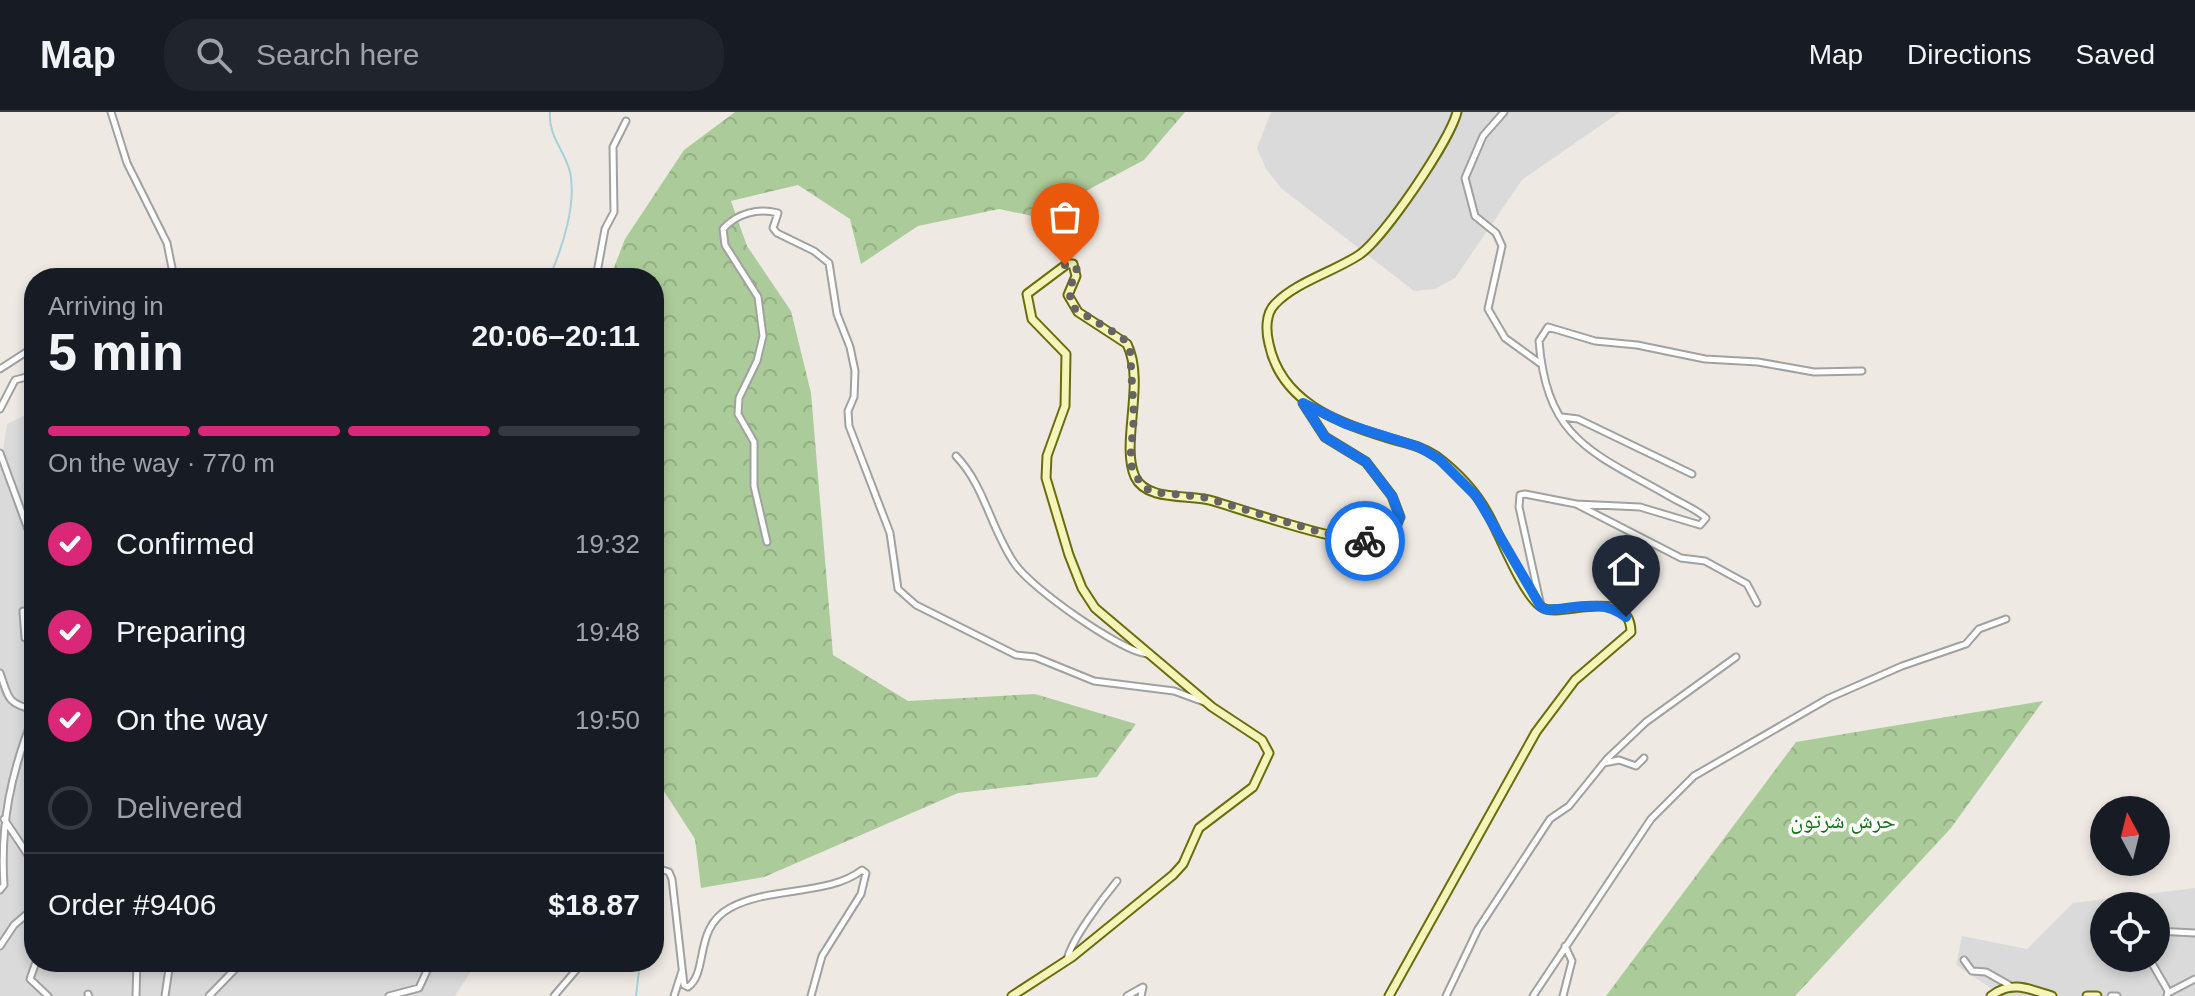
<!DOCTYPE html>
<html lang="en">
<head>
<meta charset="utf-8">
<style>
  :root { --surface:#171b24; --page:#20242c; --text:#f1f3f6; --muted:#9ea1a6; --line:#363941; --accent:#db2777 }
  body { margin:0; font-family:Arial,"Noto Naskh Arabic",sans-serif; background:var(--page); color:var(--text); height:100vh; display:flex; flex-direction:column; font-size:30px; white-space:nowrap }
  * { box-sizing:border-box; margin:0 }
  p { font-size:26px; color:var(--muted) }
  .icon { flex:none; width:44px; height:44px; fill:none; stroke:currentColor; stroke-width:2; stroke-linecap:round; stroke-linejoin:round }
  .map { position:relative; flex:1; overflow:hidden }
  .sheet { position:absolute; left:24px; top:156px; width:640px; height:704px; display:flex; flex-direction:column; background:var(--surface); border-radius:32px; box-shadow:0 4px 12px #0003 }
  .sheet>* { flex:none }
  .needle { width:52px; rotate:353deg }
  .buttons { position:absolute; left:2090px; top:684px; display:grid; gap:16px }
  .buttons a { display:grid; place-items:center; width:80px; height:80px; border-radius:50%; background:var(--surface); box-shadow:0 4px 12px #0003; font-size:40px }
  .pin { position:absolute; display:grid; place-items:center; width:68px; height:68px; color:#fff; margin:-82px -34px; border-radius:50% 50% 50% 0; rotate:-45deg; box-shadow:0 0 8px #0007 }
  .pin .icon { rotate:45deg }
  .courier { position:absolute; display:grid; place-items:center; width:80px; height:80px; margin:-40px; border:6px solid #1a73e8; border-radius:50%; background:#fff; color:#222; box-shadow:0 2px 10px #0007 }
  .headline em { font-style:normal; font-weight:700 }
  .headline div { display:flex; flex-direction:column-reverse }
  .headline { display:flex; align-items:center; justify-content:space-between; height:136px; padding:0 24px }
  h1 { font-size:52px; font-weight:700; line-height:60px }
  .bar { display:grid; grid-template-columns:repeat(4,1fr); gap:12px 8px; align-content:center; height:96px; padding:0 24px }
  .bar i { height:10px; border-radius:6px; background:var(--line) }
  .bar .active { background:var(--accent) }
  .bar p { grid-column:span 4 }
  .line { display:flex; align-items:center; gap:20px; padding:0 24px; border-top:2px solid var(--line) }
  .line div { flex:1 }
  ol { padding:0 24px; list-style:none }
  li { display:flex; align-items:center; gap:24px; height:88px }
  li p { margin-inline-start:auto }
  li .icon { padding:8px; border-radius:50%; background:var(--accent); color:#fff; stroke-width:4 }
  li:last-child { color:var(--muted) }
  li i { width:44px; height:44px; border:4px solid var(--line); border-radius:50% }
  header { display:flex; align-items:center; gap:48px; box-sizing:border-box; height:112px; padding:0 40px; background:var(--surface); border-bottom:2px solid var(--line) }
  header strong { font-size:38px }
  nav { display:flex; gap:44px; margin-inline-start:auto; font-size:28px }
  .search { width:560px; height:72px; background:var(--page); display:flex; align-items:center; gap:20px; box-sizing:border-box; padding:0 28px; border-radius:32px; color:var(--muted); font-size:30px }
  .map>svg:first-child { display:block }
  .residential { fill:#dbdada; fill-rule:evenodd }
  .forest { fill:url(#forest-crowns) }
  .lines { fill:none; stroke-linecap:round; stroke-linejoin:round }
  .stream { stroke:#a6d1d9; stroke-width:2 }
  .street-casing { stroke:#a1a1a1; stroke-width:9 }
  .secondary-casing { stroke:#696d0b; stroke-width:11 }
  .street { stroke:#fff; stroke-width:5 }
  .secondary { stroke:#f5f4b9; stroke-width:7 }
  .done { stroke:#666462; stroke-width:8; stroke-dasharray:0 14.4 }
  .route { stroke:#1a73e8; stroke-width:10 }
  .labels { text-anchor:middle; stroke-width:7; stroke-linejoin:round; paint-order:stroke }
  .park-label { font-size:22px; fill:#117413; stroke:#fff }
</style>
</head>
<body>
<header>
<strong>Map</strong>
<div class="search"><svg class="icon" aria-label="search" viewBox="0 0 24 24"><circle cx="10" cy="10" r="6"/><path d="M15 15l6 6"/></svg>Search here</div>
<nav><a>Map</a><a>Directions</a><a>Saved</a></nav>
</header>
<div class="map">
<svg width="2195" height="884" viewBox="0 0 2195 884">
  <defs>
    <pattern id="forest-crowns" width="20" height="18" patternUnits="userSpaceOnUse" patternTransform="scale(2)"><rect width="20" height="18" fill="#accb9a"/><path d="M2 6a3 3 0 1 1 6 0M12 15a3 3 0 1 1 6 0" fill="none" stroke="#94ae84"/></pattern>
  </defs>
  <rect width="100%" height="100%" fill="#eee9e3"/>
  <path class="residential" d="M 1271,0 L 1620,0 L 1522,68 L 1455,166 L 1435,177 L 1414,179 L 1281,76 L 1266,57 L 1257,36 Z
    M 34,299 L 34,850 L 477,850 L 455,884 L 0,884 L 0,359 L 7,312 Z
    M 2195,776 L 2195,884 L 2003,884 L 1956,853 L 1962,824 L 2027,837 L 2073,791 ZM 2104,794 L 2156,794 L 2156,846 L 2104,846 Z"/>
  <path class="forest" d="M 735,0 L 1185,0 L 1144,48 L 1037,105 L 999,97 L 918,114 L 861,152 L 850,107 L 798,73 L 731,89 L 747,134 L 791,199 L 811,281 L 833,543 L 908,589 L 1035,582 L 1136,612 L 1097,665 L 958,681 L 764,765 L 701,776 L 695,727 L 654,664 L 654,166 L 610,166 L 625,127 L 684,38 Z
    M 2043,589 L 1951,716 L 1795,884 L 1606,884 L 1796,630 Z"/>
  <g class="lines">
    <path class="stream" d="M 549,166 C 562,137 577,92 570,60 C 565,38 548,25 550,0
      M 654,711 L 654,720
      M 636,884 L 640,850"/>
    <g class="street-casing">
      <path id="street" d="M 111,0 L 127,51 L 167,131 L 174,166
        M 1504,0 L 1483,24 L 1465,66 L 1475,104 L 1496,121 L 1502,134 L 1488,197 L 1505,226 L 1541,252
        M 596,166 L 605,117 L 614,100 L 613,35 L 626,9
        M 0,257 L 34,235
        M 0,297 L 15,268 L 34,263
        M 1562,305 L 1578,307 L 1692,362
        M 34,338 L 34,367
        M 0,341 L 29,420 L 34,454
        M 956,344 C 985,374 991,418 1015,452 C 1031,476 1119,538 1147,542
        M 1576,392 L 1640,395 L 1700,413 L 1706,406 C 1696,397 1681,391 1669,384 C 1592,340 1547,328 1539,229 L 1548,215 L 1595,229 L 1637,233 L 1705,247 L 1758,250 L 1814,260 L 1862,259
        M 767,430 L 754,374 L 754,330 L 738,302 L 739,286 L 757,249 L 763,224 L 758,185 L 725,133 L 723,117 C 737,101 758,96 778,101 L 773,116 L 777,121 L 814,139 L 829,151 L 837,202 L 850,235 L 855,259 L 854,285 L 848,299 L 849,314 L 890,421 L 898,477 L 916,493 L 1016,543 L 1035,545 L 1094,569 L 1174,579 L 1204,590
        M 1541,494 L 1519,395 L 1520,383 L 1525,382 L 1576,392 L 1681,446 L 1705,449 L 1747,472 L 1757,491
        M 23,499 L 25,526 L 34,527
        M 0,561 C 9,586 6,591 34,598
        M 1604,651 L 1619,648 L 1636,654 L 1644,646
        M 4,707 L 34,752
        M 654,755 L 669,760 L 672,767 L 684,873 L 688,875 C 709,860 693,816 730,796 C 770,774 829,784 862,758 L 866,761 L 861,782 L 822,844 L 811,884
        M 0,778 L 4,773 C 0,712 11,660 34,603
        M 2156,819 L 2195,821
        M 0,834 L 14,813 L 34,796
        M 2149,846 L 2168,879 L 2167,884
        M 1067,848 C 1071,828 1103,786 1117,769
        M 1964,848 L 1972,859 L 1986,860 L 2009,873
        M 36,850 L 30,867 L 48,884
        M 2168,881 L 2195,867
        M 88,882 L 89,884
        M 136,884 L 137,850
        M 165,884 L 170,850
        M 209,884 L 242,850
        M 389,884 L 419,876 L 431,850
        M 554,884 L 583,850
        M 674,884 L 682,859
        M 1127,884 L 1143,875 L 1141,884
        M 1446,884 L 1478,817 L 1550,707 L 1569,694 L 1607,647 L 1646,610 L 1736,545
        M 1533,884 L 1651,707 L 1694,664 L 1829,586 L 1902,554 L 1966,532 L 1979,517 L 2006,507
        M 1563,884 L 1572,849 L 1565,834
        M 2111,884 L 2117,884"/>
    </g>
    <g class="secondary-casing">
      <path id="secondary" d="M 1012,884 L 1072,845 L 1173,763 L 1183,752 L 1199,716 L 1253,675 L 1269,641 L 1262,628 L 1212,595 L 1095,496 L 1082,476 L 1069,443 L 1046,366 L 1047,344 L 1065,294 L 1066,242 L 1032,207 L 1027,182 L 1067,152 L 1073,152 L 1076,164 L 1068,183 L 1078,200 L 1127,232 C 1146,271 1120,331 1135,365 C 1147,390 1190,382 1213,389 C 1247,399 1361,439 1390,429 L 1400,405 L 1392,384 L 1366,350 L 1325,325 L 1303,291
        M 1389,884 L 1536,620 L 1575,568 L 1631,520 C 1630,473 1562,506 1543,496 C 1523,485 1500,423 1488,402 C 1476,380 1456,359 1436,344 C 1420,333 1403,331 1385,325 C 1335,310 1281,289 1269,232 C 1266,220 1265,202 1275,192 C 1296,170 1333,160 1359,143 C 1383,127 1450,29 1457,0
        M 1991,884 C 2012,868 2029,877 2052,884
        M 2087,884 L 2097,884"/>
    </g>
    <use href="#street" class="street"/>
    <use href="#secondary" class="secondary"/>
  </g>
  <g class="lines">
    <path class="done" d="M 1065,153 L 1073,152 L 1077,158 L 1069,178 L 1072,195 L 1123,226 L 1130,238 L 1134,305 L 1130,351 L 1141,373 L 1152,380 L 1203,385 L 1320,420 L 1365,429"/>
    <path class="route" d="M 1365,429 L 1390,429 L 1400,405 L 1392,384 L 1366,350 L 1325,325 L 1303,291 L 1346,312 L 1419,335 L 1439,347 L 1477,385 L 1541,495 L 1548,498 C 1576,496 1601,486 1626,505"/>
  </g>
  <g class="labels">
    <g class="park-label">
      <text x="1843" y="716">حرش شرتون</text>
    </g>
  </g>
</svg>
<div class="buttons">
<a><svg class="needle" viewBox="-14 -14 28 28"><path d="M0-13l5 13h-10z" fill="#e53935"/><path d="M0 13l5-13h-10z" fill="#9ea1a6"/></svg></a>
<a><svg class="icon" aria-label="locate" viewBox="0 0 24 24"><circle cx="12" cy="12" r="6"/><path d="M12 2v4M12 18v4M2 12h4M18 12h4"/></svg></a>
</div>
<div class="pin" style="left:1065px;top:153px;background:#ea580c"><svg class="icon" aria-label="bag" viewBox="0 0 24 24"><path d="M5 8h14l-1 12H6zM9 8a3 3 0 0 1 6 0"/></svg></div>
<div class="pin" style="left:1626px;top:505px;background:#1f2937"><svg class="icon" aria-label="home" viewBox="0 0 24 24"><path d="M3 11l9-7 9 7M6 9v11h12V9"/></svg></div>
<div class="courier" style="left:1365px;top:429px"><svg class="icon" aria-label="bike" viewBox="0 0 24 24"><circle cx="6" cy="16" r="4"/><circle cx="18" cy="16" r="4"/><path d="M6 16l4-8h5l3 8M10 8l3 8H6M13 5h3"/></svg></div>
<section class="sheet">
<div class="headline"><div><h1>5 min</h1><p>Arriving in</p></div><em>20:06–20:11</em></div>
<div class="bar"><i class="active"></i><i class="active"></i><i class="active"></i><i></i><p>On the way · 770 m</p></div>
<ol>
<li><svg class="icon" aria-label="check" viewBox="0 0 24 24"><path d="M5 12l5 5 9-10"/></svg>Confirmed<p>19:32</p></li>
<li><svg class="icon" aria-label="check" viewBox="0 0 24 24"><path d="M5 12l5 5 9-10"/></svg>Preparing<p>19:48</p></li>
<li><svg class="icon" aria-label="check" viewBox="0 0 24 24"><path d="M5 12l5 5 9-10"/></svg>On the way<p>19:50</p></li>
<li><i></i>Delivered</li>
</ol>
<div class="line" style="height:104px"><div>Order #9406</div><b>$18.87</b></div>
</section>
</div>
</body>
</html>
